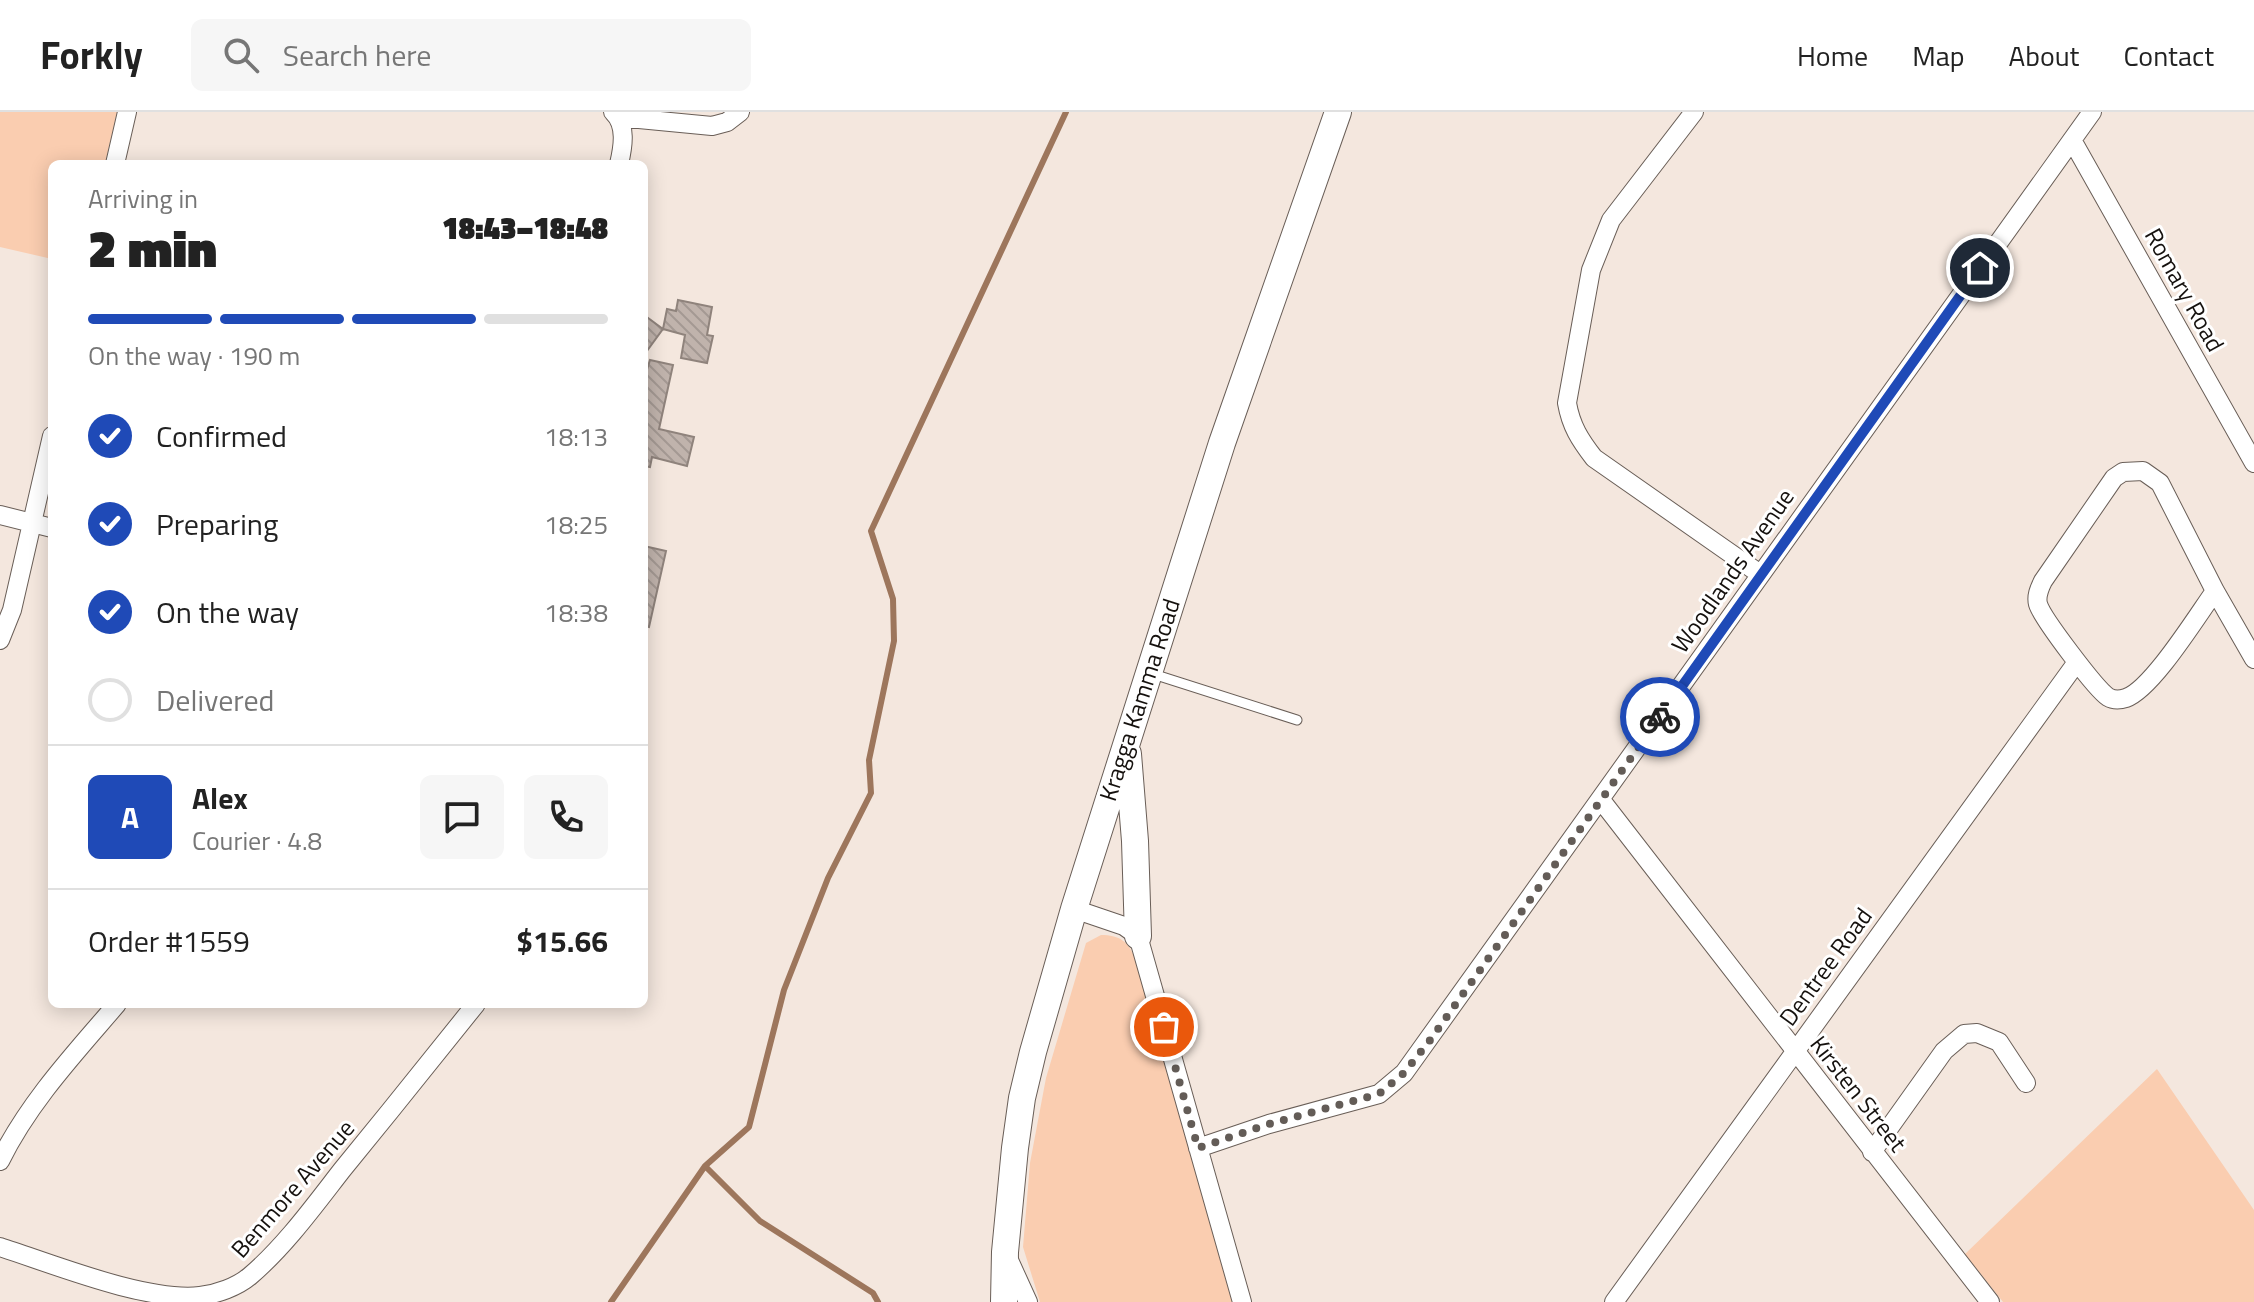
<!DOCTYPE html>
<html lang="en">
<head>
<meta charset="utf-8">
<style>
  :root { --surface:#fff; --page:#f6f6f6; --text:#222; --muted:#767676; --line:#e0e0e0; --accent:#1f4ab7 }
  body { margin:0; font-family:"Titillium Web",sans-serif; background:var(--page); color:var(--text); height:100vh; display:flex; flex-direction:column; font-size:30px; white-space:nowrap }
  * { box-sizing:border-box; margin:0 }
  p { font-size:26px; color:var(--muted) }
  .icon { flex:none; width:44px; height:44px; fill:none; stroke:currentColor; stroke-width:2; stroke-linecap:round; stroke-linejoin:round }
  .map { position:relative; flex:1; overflow:hidden }
  .panel { position:absolute; left:48px; top:48px; width:600px; height:848px; display:flex; flex-direction:column; background:var(--surface); border-radius:12px; box-shadow:0 4px 20px #0003 }
  .panel>* { flex:none }
  .pin { position:absolute; display:grid; place-items:center; width:68px; height:68px; color:#fff; margin:-34px; border:4px solid #fff; border-radius:50%; box-shadow:0 2px 8px #0007 }
  .courier { position:absolute; display:grid; place-items:center; width:80px; height:80px; margin:-40px; border:6px solid #1f4ab7; border-radius:50%; background:#fff; color:#222; box-shadow:0 2px 10px #0007 }
  .head em { font-style:normal; font-weight:800 }
  .head div { display:flex; flex-direction:column-reverse }
  .head { display:flex; align-items:center; justify-content:space-between; height:136px; padding:0 40px }
  h1 { font-size:52px; font-weight:800; line-height:60px }
  .bar { display:grid; grid-template-columns:repeat(4,1fr); gap:12px 8px; align-content:center; height:96px; padding:0 40px }
  .bar i { height:10px; border-radius:6px; background:var(--line) }
  .bar .active { background:var(--accent) }
  .bar p { grid-column:span 4 }
  .line { display:flex; align-items:center; gap:20px; padding:0 40px; border-top:2px solid var(--line) }
  .line div { flex:1 }
  .round { display:grid; place-items:center; flex:none; width:84px; height:84px; border-radius:12px; background:var(--page) }
  ol { padding:0 40px; list-style:none }
  li { display:flex; align-items:center; gap:24px; height:88px }
  li p { margin-inline-start:auto }
  li .icon { padding:8px; border-radius:50%; background:var(--accent); color:#fff; stroke-width:4 }
  li:last-child { color:var(--muted) }
  li i { width:44px; height:44px; border:4px solid var(--line); border-radius:50% }
  header { display:flex; align-items:center; gap:48px; box-sizing:border-box; height:112px; padding:0 40px; background:var(--surface); border-bottom:2px solid var(--line) }
  header strong { font-size:38px }
  nav { display:flex; gap:44px; margin-inline-start:auto; font-size:28px }
  .search { width:560px; height:72px; background:var(--page); display:flex; align-items:center; gap:20px; box-sizing:border-box; padding:0 28px; border-radius:12px; color:var(--muted); font-size:30px }
  .map>svg:first-child { display:block }
  .green { fill:#facdb0 }
  .lines { fill:none; stroke-linecap:round; stroke-linejoin:round }
  .stream { stroke:#9d765c; stroke-width:6 }
  .building { fill:url(#building-back-hatch); stroke:#8f837c; stroke-width:2 }
  .service-casing { stroke:#695e57; stroke-width:11 }
  .minor-casing { stroke:#695e57; stroke-width:20 }
  .secondary-casing { stroke:#695e57; stroke-width:28 }
  .service { stroke:#fff; stroke-width:9 }
  .minor { stroke:#fff; stroke-width:18 }
  .secondary { stroke:#fff; stroke-width:26 }
  .done { stroke:#635c57; stroke-width:8; stroke-dasharray:0 14.4 }
  .route { stroke:#1f4ab7; stroke-width:10 }
  .labels { text-anchor:middle; stroke-width:6; stroke-linejoin:round; paint-order:stroke }
  .street-label { font-size:24px; fill:#15110e; stroke:#fff }
</style>
</head>
<body>
<header>
<strong>Forkly</strong>
<div class="search"><svg class="icon" aria-label="search" viewBox="0 0 24 24"><circle cx="10" cy="10" r="6"/><path d="M15 15l6 6"/></svg>Search here</div>
<nav><a>Home</a><a>Map</a><a>About</a><a>Contact</a></nav>
</header>
<div class="map">
<svg width="2254" height="1190" viewBox="0 0 2254 1190">
  <defs>
    <pattern id="building-back-hatch" width="6" height="6" patternUnits="userSpaceOnUse" patternTransform="scale(2)"><rect width="6" height="6" fill="#c0b3ac"/><path d="M-1 5l2 2M0 0l6 6M5-1l2 2" fill="none" stroke="#a49993"/></pattern>
  </defs>
  <rect width="100%" height="100%" fill="#f4e7de"/>
  <path class="green" d="M 0,0 L 117,0 L 105,52 L 52,52 L 52,147 L 0,135 Z
    M 1101,823 C 1119,823 1128,829 1135,846 L 1232,1190 L 1040,1190 L 1023,1135 L 1030,1051 L 1046,966 L 1086,831 Z
    M 2157,957 L 2254,1098 L 2254,1190 L 2003,1190 L 1965,1142 Z"/>
  <g class="lines">
    <path class="stream" d="M 705,1054 L 760,1109 L 873,1181 L 878,1190
      M 611,1190 L 705,1054 L 749,1015 L 784,878 L 828,766 L 871,681 L 869,648 L 894,529 L 893,487 L 871,419 L 1066,0"/>
  </g>
  <path class="building" d="M 678,188 L 712,195 L 707,223 L 713,224 L 707,251 L 681,246 L 685,223 L 663,217 L 644,243 L 644,203 L 663,217 L 667,197 L 676,199 Z
    M 650,248 L 673,253 L 659,317 L 694,325 L 687,354 L 652,345 L 650,355 L 644,354 L 644,267 Z
    M 644,434 L 666,439 L 649,515 L 644,514 Z"/>
  <g class="lines">
    <g class="service-casing">
      <path id="service" d="M 1153,562 L 1297,608"/>
    </g>
    <g class="minor-casing">
      <path id="minor" d="M 613,0 C 627,13 623,35 619,52
        M 1694,0 L 1611,108 L 1591,158 L 1567,291 C 1571,314 1580,328 1594,346 L 1760,462
        M 618,5 L 712,14 L 727,10 L 740,0
        M 2072,28 L 2254,351
        M 115,52 L 127,0
        M 0,403 L 52,416
        M 2215,479 C 2197,504 2152,577 2126,586 C 2120,588 2113,588 2108,585 C 2096,577 2042,506 2038,492 C 2036,484 2039,477 2043,469 L 2114,366 L 2123,360 L 2143,359 L 2160,371 L 2215,479 L 2254,547
        M 0,528 L 12,498 L 52,324
        M 1601,688 L 1990,1190
        M 1074,797 L 1124,814 L 1138,824 L 1242,1190
        M 1198,1036 L 1269,1012 L 1379,982 L 1404,961 L 2092,0
        M 1872,1040 L 1944,939 L 1964,922 L 1977,921 L 1999,930 L 2026,971
        M 0,1049 C 29,990 75,941 117,892
        M 0,1135 C 53,1152 146,1190 200,1184 C 217,1182 237,1175 250,1164 C 285,1134 314,1094 342,1058 C 387,1003 432,947 476,892
        M 1008,1146 L 1028,1190
        M 1614,1190 L 2077,550"/>
    </g>
    <g class="secondary-casing">
      <path id="secondary" d="M 1128,642 L 1135,729 L 1138,824
        M 1004,1190 L 1005,1140 L 1015,1036 L 1022,986 L 1033,940 L 1074,797 L 1222,331 L 1338,0"/>
    </g>
    <use href="#service" class="service"/>
    <use href="#minor" class="minor"/>
    <use href="#secondary" class="secondary"/>
  </g>
  <g class="lines">
    <path class="done" d="M 1164,915 L 1198,1036 L 1269,1012 L 1379,982 L 1404,961 L 1431,927 L 1660,605"/>
    <path class="route" d="M 1660,605 L 1980,156"/>
  </g>
  <g class="labels">
    <g class="street-label">
      <text transform="translate(2184 178) rotate(61)" y="8">Romary Road</text>
      <text transform="translate(1733 459) rotate(-55)" y="8">Woodlands Avenue</text>
      <text transform="translate(1140 588) rotate(-72)" y="8">Kragga Kamma Road</text>
      <text transform="translate(1826 855) rotate(-54)" y="8">Dentree Road</text>
      <text transform="translate(1858 982) rotate(52)" y="8">Kirsten Street</text>
      <text transform="translate(293 1077) rotate(-49)" y="8">Benmore Avenue</text>
    </g>
  </g>
</svg>
<div class="pin" style="left:1164px;top:915px;background:#ea580c"><svg class="icon" aria-label="bag" viewBox="0 0 24 24"><path d="M5 8h14l-1 12H6zM9 8a3 3 0 0 1 6 0"/></svg></div>
<div class="pin" style="left:1980px;top:156px;background:#1f2937"><svg class="icon" aria-label="home" viewBox="0 0 24 24"><path d="M3 11l9-7 9 7M6 9v11h12V9"/></svg></div>
<div class="courier" style="left:1660px;top:605px"><svg class="icon" aria-label="bike" viewBox="0 0 24 24"><circle cx="6" cy="16" r="4"/><circle cx="18" cy="16" r="4"/><path d="M6 16l4-8h5l3 8M10 8l3 8H6M13 5h3"/></svg></div>
<section class="panel">
<div class="head"><div><h1>2 min</h1><p>Arriving in</p></div><em>18:43–18:48</em></div>
<div class="bar"><i class="active"></i><i class="active"></i><i class="active"></i><i></i><p>On the way · 190 m</p></div>
<ol>
<li><svg class="icon" aria-label="check" viewBox="0 0 24 24"><path d="M5 12l5 5 9-10"/></svg>Confirmed<p>18:13</p></li>
<li><svg class="icon" aria-label="check" viewBox="0 0 24 24"><path d="M5 12l5 5 9-10"/></svg>Preparing<p>18:25</p></li>
<li><svg class="icon" aria-label="check" viewBox="0 0 24 24"><path d="M5 12l5 5 9-10"/></svg>On the way<p>18:38</p></li>
<li><i></i>Delivered</li>
</ol>
<div class="line" style="height:144px"><b class="round" style="background:var(--accent);color:#fff">A</b><div><b>Alex</b><p>Courier · 4.8</p></div><a class="round"><svg class="icon" aria-label="chat" viewBox="0 0 24 24"><path d="M4 5h16v11H9l-5 4z"/></svg></a><a class="round"><svg class="icon" aria-label="phone" viewBox="0 0 24 24"><path d="M5 4h4l2 5-3 2q2 4 5 5l2-3 5 2v4C11 20 4 13 5 4z"/></svg></a></div>
<div class="line" style="height:104px"><div>Order #1559</div><b>$15.66</b></div>
</section>
</div>
</body>
</html>
